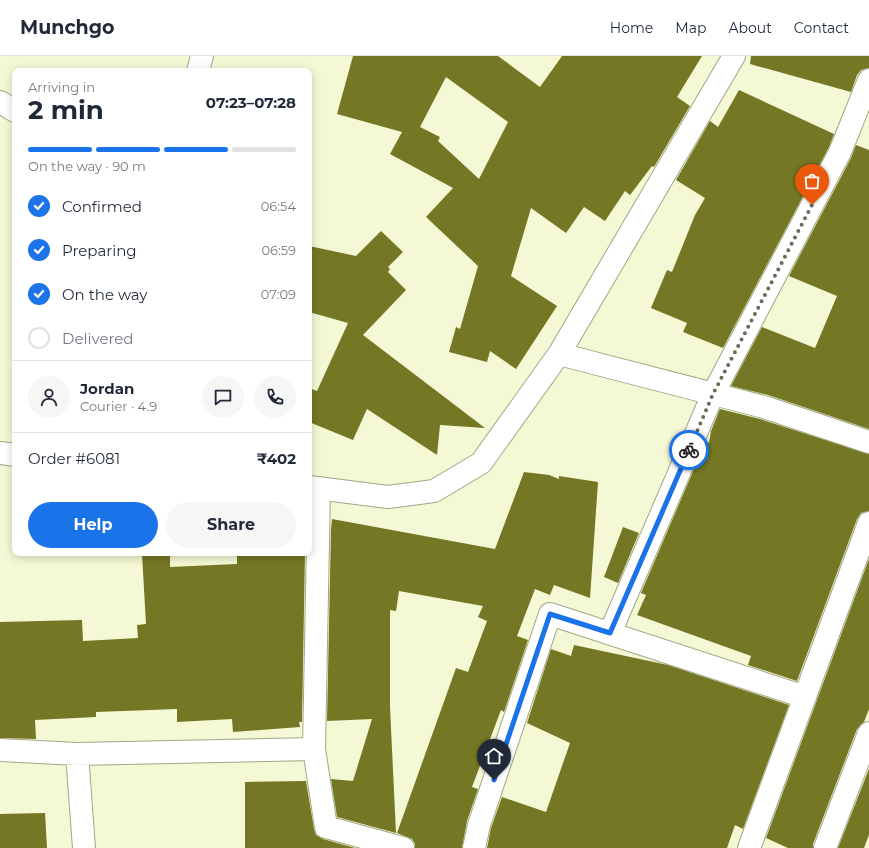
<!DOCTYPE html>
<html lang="en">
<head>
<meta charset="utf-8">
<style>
  :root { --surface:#fff; --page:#f6f6f7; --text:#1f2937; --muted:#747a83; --line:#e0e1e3; --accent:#1a73e8 }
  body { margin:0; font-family:Montserrat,sans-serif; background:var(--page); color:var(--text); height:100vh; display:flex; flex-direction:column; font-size:15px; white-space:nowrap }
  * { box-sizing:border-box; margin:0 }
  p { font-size:13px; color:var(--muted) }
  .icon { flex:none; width:22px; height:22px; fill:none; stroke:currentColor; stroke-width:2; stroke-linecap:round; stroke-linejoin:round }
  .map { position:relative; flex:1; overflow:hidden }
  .panel { position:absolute; left:12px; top:12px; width:300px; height:488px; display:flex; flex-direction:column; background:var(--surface); border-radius:8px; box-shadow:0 2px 10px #0003 }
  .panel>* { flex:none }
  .pin { position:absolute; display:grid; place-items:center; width:34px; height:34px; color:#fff; margin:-41px -17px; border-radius:50% 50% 50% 0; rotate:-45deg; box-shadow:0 0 4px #0007 }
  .pin .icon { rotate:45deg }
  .courier { position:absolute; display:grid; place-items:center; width:40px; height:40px; margin:-20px; border:3px solid #1a73e8; border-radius:50%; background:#fff; color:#222; box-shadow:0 1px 5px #0007 }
  .headline em { font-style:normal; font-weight:700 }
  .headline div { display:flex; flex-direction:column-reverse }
  .headline { display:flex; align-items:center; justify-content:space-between; height:68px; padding:0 16px }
  h1 { font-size:26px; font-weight:700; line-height:30px }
  .bar { display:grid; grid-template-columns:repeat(4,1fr); gap:6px 4px; align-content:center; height:48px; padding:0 16px }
  .bar i { height:5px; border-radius:3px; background:var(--line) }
  .bar .on { background:var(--accent) }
  .bar p { grid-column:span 4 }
  .line { display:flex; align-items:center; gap:10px; padding:0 16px; border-top:1px solid var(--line) }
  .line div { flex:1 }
  .round { display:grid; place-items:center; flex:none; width:42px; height:42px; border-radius:21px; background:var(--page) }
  ol { padding:0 16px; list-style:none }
  li { display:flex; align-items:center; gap:12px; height:44px }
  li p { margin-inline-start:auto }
  li .icon { padding:4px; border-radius:50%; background:var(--accent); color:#fff; stroke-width:4 }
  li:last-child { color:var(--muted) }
  li i { width:22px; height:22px; border:2px solid var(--line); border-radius:50% }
  .button { display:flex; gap:8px; margin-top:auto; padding:8px 16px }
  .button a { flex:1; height:46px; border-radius:24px; background:var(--accent); color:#fff; font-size:16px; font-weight:700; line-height:46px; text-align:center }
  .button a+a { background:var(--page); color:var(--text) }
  header { display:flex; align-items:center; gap:24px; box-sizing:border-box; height:56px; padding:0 20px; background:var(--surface); border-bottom:1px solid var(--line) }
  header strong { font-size:19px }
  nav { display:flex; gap:22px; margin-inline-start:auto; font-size:14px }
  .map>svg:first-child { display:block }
  .building { fill:#747723; fill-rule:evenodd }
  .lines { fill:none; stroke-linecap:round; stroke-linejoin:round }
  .minor-casing { stroke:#a3a685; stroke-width:24 }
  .minor { stroke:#fff; stroke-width:22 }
  .done { stroke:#6a6c57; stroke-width:4; stroke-dasharray:0 7.2 }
  .route { stroke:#1a73e8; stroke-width:5 }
</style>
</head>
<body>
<header>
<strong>Munchgo</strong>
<nav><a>Home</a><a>Map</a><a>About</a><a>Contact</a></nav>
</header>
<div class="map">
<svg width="869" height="792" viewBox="0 0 869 792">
  <rect width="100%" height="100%" fill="#f4f8d4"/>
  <path class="building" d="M 353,0 L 498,0 L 540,31 L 562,0 L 702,0 L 677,41 L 690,50 L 654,111 L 652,110 L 630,139 L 625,135 L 605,165 L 584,151 L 566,177 L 531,152 L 511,220 L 557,250 L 516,313 L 490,295 L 487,306 L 449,296 L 456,271 L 460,273 L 478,210 L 426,161 L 453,132 L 390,98 L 402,76 L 337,58 ZM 446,21 L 508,66 L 479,123 L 438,85 L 440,81 L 420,71 Z
    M 751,0 L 869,0 L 869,12 L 861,14 L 857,19 L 851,36 L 750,8 Z
    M 739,34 L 834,78 L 829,91 L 723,292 L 683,276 L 687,267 L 651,252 L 667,214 L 672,216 L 695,159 L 705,142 L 676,124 L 710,65 L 718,71 Z
    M 856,89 L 869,94 L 869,373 L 768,339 L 731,330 L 762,271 L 815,292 L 837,240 L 789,220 L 851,102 Z
    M 381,175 L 403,196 L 388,211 L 390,213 L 388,216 L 406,234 L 363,279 L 485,372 L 440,369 L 437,399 L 367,353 L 353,384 L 309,366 L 309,332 L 317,335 L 348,267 L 309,256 L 309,190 L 356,200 Z
    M 720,353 L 760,363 L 869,398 L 869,455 L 861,457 L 857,463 L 797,625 L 748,609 L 751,600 L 637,559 L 646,539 L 641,537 L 706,385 L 709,387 L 711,375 Z
    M 524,416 L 549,419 L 559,423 L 559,420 L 598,426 L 590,542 L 554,529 L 550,539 L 535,533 L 517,580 L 528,584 L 504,656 L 501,654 L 472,731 L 478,733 L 467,765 L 462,792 L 415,792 L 415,788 L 412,783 L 397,777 L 456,612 L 468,616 L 487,565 L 478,561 L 483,550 L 399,535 L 396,555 L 390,554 L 390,651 L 396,777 L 337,761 L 331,723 L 353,725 L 372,663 L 327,665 L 331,473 L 332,463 L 495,493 Z
    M 623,471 L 639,477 L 618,527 L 604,521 Z
    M 170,497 L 170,511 L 237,508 L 237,497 L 305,497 L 302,666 L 299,666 L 300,671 L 233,676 L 232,663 L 177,666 L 177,653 L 96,656 L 96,661 L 35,664 L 36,683 L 0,682 L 0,566 L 82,564 L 83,585 L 138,582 L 137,569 L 146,568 L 142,498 Z
    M 869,503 L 869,653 L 864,666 L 857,673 L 813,788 L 813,792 L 788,792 L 766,782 Z
    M 574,589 L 668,609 L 789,649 L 743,773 L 735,769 L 727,792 L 487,792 L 491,772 L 502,741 L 546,756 L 570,687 L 527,667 L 551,593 L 571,600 Z
    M 869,713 L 869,779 L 864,792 L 838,792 Z
    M 306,725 L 314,773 L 316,779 L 323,783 L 355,792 L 245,792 L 245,726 Z
    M 45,757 L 47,792 L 0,792 L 0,758 Z"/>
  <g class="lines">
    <g class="minor-casing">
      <path id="minor" d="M 198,15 L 202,0
        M 0,46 L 15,55
        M 559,298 L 764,351 L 869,386
        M 0,397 L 15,399
        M 309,431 L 388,441 L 434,435 L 481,407 L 559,298 L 734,0
        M 319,432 L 314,693 L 326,771 L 403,792
        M 610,577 L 713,338 L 840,96 L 869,24
        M 0,694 L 77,698 L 314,693
        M 77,698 L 84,792
        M 474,792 L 479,769 L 550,558 L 805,641
        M 749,792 L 869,467
        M 825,792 L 869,677"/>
    </g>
    <use href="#minor" class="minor"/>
  </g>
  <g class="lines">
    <path class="done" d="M 689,394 L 713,338 L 812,149"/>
    <path class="route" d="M 494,724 L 550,558 L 610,577 L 689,394"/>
  </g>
</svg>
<div class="pin" style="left:812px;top:149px;background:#ea580c"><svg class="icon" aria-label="bag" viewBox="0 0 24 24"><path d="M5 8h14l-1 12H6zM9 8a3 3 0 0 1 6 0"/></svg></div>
<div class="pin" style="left:494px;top:724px;background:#1f2937"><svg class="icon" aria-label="home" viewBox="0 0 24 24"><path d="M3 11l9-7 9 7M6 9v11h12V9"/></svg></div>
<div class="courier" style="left:689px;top:394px"><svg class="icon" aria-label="bike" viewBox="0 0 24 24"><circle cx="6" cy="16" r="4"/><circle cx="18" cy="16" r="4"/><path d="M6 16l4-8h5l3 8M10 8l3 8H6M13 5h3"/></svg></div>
<section class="panel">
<div class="headline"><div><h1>2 min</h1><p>Arriving in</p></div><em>07:23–07:28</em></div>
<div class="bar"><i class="on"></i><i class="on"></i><i class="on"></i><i></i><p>On the way · 90 m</p></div>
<ol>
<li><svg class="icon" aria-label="check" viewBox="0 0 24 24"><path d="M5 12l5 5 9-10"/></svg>Confirmed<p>06:54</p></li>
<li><svg class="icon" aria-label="check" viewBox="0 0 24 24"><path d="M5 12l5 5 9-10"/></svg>Preparing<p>06:59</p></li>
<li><svg class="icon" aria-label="check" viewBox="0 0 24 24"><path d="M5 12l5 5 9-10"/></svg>On the way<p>07:09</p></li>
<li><i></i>Delivered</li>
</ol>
<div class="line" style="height:72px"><a class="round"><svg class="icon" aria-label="person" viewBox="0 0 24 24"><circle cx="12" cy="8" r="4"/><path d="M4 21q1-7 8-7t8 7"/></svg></a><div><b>Jordan</b><p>Courier · 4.9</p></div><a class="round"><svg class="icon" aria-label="chat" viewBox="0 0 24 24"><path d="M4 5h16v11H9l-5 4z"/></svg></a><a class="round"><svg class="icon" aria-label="phone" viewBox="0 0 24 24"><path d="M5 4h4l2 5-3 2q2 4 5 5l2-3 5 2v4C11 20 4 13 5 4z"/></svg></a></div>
<div class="line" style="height:52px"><div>Order #6081</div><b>₹402</b></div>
<div class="button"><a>Help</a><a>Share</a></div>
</section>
</div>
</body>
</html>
